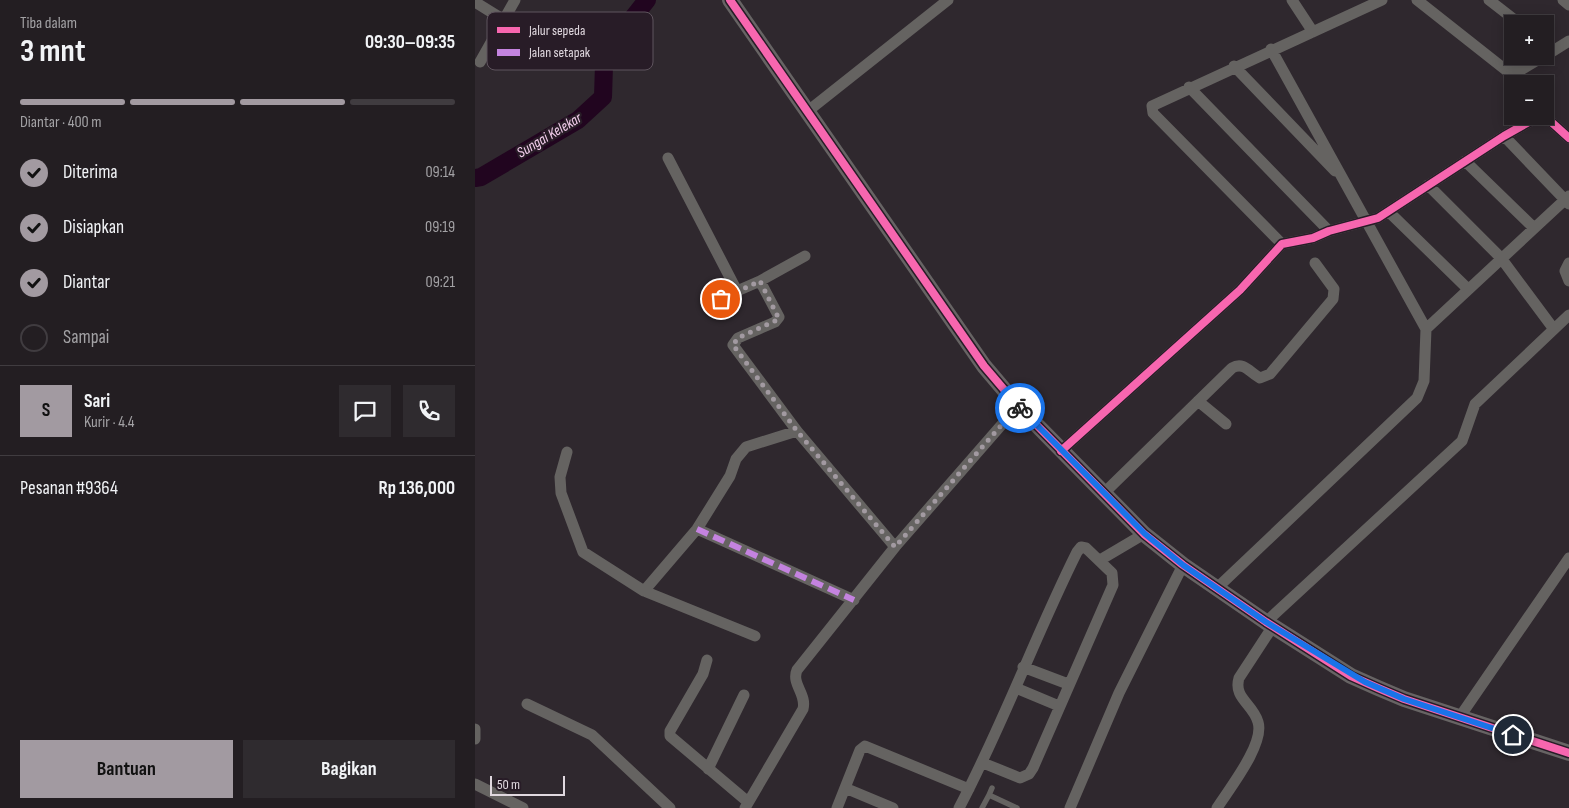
<!DOCTYPE html>
<html lang="id">
<head>
<meta charset="utf-8">
<style>
  :root { --surface:#231e22; --page:#2f2b2f; --text:#f1f3f6; --muted:#a3a2a5; --line:#403c40; --accent:#a29aa1 }
  body { margin:0; font-family:"Sofia Sans Condensed",sans-serif; background:var(--page); color:var(--text); height:100vh; display:flex; flex-direction:column; font-size:19px; white-space:nowrap }
  * { box-sizing:border-box; margin:0 }
  p { font-size:16px; color:var(--muted) }
  .icon { flex:none; width:28px; height:28px; fill:none; stroke:currentColor; stroke-width:2; stroke-linecap:round; stroke-linejoin:round }
  .map { position:relative; flex:1; overflow:hidden }
  .panel { display:flex; flex-direction:column; background:var(--surface); width:475px }
  .panel>* { flex:none }
  .buttons { position:absolute; left:1029px; top:15px; display:grid; gap:10px }
  .buttons a { display:grid; place-items:center; width:50px; height:50px; border-radius:0px; background:var(--surface); box-shadow:0 2px 12px #0003,0 0 0 1px var(--line); font-size:25px }
  .scale { position:absolute; left:15px; bottom:12px; width:75px; box-sizing:border-box; padding-left:5px; border:2px solid #e0d8df; border-top:0; font-size:14px; line-height:18px; white-space:nowrap; color:#e0d8df; -webkit-text-stroke:4px #281c27; paint-order:stroke }
  .pin { position:absolute; display:grid; place-items:center; width:42px; height:42px; color:#fff; margin:-21px; border:2px solid #fff; border-radius:50%; box-shadow:0 1px 5px #0007 }
  .courier { position:absolute; display:grid; place-items:center; width:50px; height:50px; margin:-25px; border:4px solid #1a73e8; border-radius:50%; background:#fff; color:#222; box-shadow:0 1px 6px #0007 }
  .overview em { font-style:normal; font-weight:700 }
  .overview div { display:flex; flex-direction:column-reverse }
  .overview { display:flex; align-items:center; justify-content:space-between; height:85px; padding:0 20px }
  h1 { font-size:32px; font-weight:700; line-height:38px }
  .bar { display:grid; grid-template-columns:repeat(4,1fr); gap:8px 5px; align-content:center; height:60px; padding:0 20px }
  .bar i { height:6px; border-radius:4px; background:var(--line) }
  .bar .current { background:var(--accent) }
  .bar p { grid-column:span 4 }
  .line { display:flex; align-items:center; gap:12px; padding:0 20px; border-top:1px solid var(--line) }
  .line div { flex:1 }
  .round { display:grid; place-items:center; flex:none; width:52px; height:52px; border-radius:0px; background:var(--page) }
  ol { padding:0 20px; list-style:none }
  li { display:flex; align-items:center; gap:15px; height:55px }
  li p { margin-inline-start:auto }
  li .icon { padding:5px; border-radius:50%; background:var(--accent); color:#111; stroke-width:4 }
  li:last-child { color:var(--muted) }
  li i { width:28px; height:28px; border:2px solid var(--line); border-radius:50% }
  .cta { display:flex; gap:10px; margin-top:auto; padding:10px 20px }
  .cta a { flex:1; height:58px; border-radius:0px; background:var(--accent); color:#111; font-size:20px; font-weight:700; line-height:58px; text-align:center }
  .cta a+a { background:var(--page); color:var(--text) }
  main { display:flex; flex:1; min-height:0 }
  .map>svg:first-child { display:block }
  .lines { fill:none; stroke-linecap:round; stroke-linejoin:round }
  .river { stroke:#21051f; stroke-width:18 }
  .lane { stroke:#656361; stroke-width:5.5 }
  .street { stroke:#656361; stroke-width:11 }
  .secondary { stroke:#676464; stroke-width:16 }
  .quiet { stroke:#c483df; stroke-width:6; stroke-dasharray:12 6; stroke-linecap:butt }
  .cycleway-casing { stroke:#281c27; stroke-width:11 }
  .cycleway { stroke:#f766af; stroke-width:8 }
  .done { stroke:#a29aa1; stroke-width:5; stroke-dasharray:0 9 }
  .route { stroke:#1a73e8; stroke-width:6 }
  .labels { text-anchor:middle; stroke-width:4.5; stroke-linejoin:round; paint-order:stroke }
  .water-label { font-size:15px; font-style:italic; fill:#f5cfee; stroke:#281c27 }
  .key { fill:#281c27; stroke:#5f545e; stroke-width:1 }
  .key-label { font-size:14px; fill:#e0d8df }
</style>
</head>
<body>
<main>
<section class="panel">
<div class="overview"><div><h1>3 mnt</h1><p>Tiba dalam</p></div><em>09:30–09:35</em></div>
<div class="bar"><i class="current"></i><i class="current"></i><i class="current"></i><i></i><p>Diantar · 400 m</p></div>
<ol>
<li><svg class="icon" aria-label="check" viewBox="0 0 24 24"><path d="M5 12l5 5 9-10"/></svg>Diterima<p>09:14</p></li>
<li><svg class="icon" aria-label="check" viewBox="0 0 24 24"><path d="M5 12l5 5 9-10"/></svg>Disiapkan<p>09:19</p></li>
<li><svg class="icon" aria-label="check" viewBox="0 0 24 24"><path d="M5 12l5 5 9-10"/></svg>Diantar<p>09:21</p></li>
<li><i></i>Sampai</li>
</ol>
<div class="line" style="height:90px"><b class="round" style="background:var(--accent);color:#111">S</b><div><b>Sari</b><p>Kurir · 4.4</p></div><a class="round"><svg class="icon" aria-label="chat" viewBox="0 0 24 24"><path d="M4 5h16v11H9l-5 4z"/></svg></a><a class="round"><svg class="icon" aria-label="phone" viewBox="0 0 24 24"><path d="M5 4h4l2 5-3 2q2 4 5 5l2-3 5 2v4C11 20 4 13 5 4z"/></svg></a></div>
<div class="line" style="height:65px"><div>Pesanan #9364</div><b>Rp 136,000</b></div>
<div class="cta"><a>Bantuan</a><a>Bagikan</a></div>
</section>
<div class="map">
<svg width="1094" height="808" viewBox="0 0 1094 808">
  <rect width="100%" height="100%" fill="#2f282e"/>
  <g class="lines">
    <path class="river" d="M 0,178 L 6,177 L 103,120 L 128,97 L 129,65 L 145,34 L 172,0"/>
    <path class="lane" d="M 517,788 L 514,795 L 542,808
      M 507,808 L 514,795"/>
    <path class="street" d="M 817,0 L 838,32
      M 942,0 L 1032,71 L 1044,71 L 1069,56
      M 1014,0 L 1045,24
      M 1088,0 L 1094,5
      M 0,2 L 29,20
      M 796,49 L 951,329
      M 1070,56 L 1094,41
      M 5,62 L 40,0
      M 759,66 L 860,171
      M 714,87 L 854,231
      M 333,111 L 473,0
      M 1029,136 L 1094,204
      M 193,158 L 262,291 L 285,281 L 304,317 L 300,322 L 263,338 L 258,345 L 322,431 L 420,547
      M 990,161 L 1059,228
      M 953,185 L 1026,258 L 1078,328
      M 914,212 L 993,289
      M 807,244 L 678,113 L 677,106 L 907,0
      M 1094,263 L 1090,271 L 1094,281
      M 285,281 L 330,256
      M 245,299 L 262,291
      M 723,401 L 751,424
      M 586,451 L 765,290 L 807,244 L 838,238 L 854,231 L 903,218 L 1029,136 L 1061,118 L 1073,119 L 1094,138
      M 92,452 L 85,477 L 86,493 L 108,552 L 169,591 L 280,636
      M 628,494 L 757,368 C 769,361 775,373 785,378 L 795,374 L 858,299 L 859,289 L 840,263
      M 222,529 L 379,600
      M 625,560 L 669,534
      M 742,588 L 942,398 L 949,381 L 951,329 L 1094,196
      M 169,591 L 222,529 L 255,476 L 261,459 L 271,447 L 322,431
      M 791,622 L 987,441 L 1000,404 L 1094,315
      M 232,660 L 228,674 L 195,731 L 195,736 L 273,802
      M 548,667 L 593,684
      M 541,688 L 584,706
      M 52,704 L 117,735 L 195,808
      M 984,718 L 1094,558
      M 0,729 L 0,739
      M 233,769 L 269,695
      M 0,784 L 48,808
      M 370,788 L 418,808
      M 270,808 L 328,709 C 332,694 316,684 322,670 L 420,547 L 543,406
      M 362,808 L 385,750 L 390,746 L 494,789
      M 484,808 C 528,725 560,636 602,552 L 606,547 L 611,548 L 637,573 L 638,585 L 558,768 L 554,774 L 545,778 L 508,763
      M 595,808 L 644,693 L 708,565
      M 742,808 C 754,789 790,744 783,722 C 778,704 758,698 764,678 L 798,626"/>
    <path class="secondary" d="M 255,0 L 509,366 L 543,406 L 669,534 L 708,565 L 791,622 L 876,676 L 903,688 L 929,699 L 1094,753"/>
    <path class="quiet" d="M 222,529 L 379,600"/>
    <g class="cycleway-casing">
      <path id="cycleway" d="M 255,0 L 509,366 L 543,406 L 669,534 L 708,565 L 791,622 L 876,676 L 903,688 L 929,699 L 1094,753
        M 586,451 L 765,290 L 807,244 L 838,238 L 854,231 L 903,218 L 1029,136 L 1061,118 L 1073,119 L 1094,138"/>
    </g>
    <use href="#cycleway" class="cycleway"/>
  </g>
  <g class="lines">
    <path class="done" d="M 246,299 L 285,281 L 304,319 L 263,338 L 258,345 L 322,431 L 420,547 L 543,406 L 545,408"/>
    <path class="route" d="M 545,408 L 670,534 L 708,565 L 791,622 L 890,682 L 929,699 L 1038,735"/>
  </g>
  <g class="labels">
    <g class="water-label">
      <text transform="translate(74 135) rotate(-31)" y="5">Sungai Kelekar</text>
    </g>
  </g>
  <rect x="12" y="12" width="166" height="58" rx="8" class="key"/>
  <rect x="22" y="27" width="23" height="6" fill="#f766af"/>
  <rect x="22" y="49" width="23" height="7" fill="#c483df"/>
  <g class="key-label">
    <text x="54" y="35">Jalur sepeda</text>
    <text x="54" y="57">Jalan setapak</text>
  </g>
</svg>
<div class="buttons">
<a>+</a>
<a>−</a>
</div>
<div class="scale">50 m</div>
<div class="pin" style="left:246px;top:299px;background:#ea580c"><svg class="icon" aria-label="bag" viewBox="0 0 24 24"><path d="M5 8h14l-1 12H6zM9 8a3 3 0 0 1 6 0"/></svg></div>
<div class="pin" style="left:1038px;top:735px;background:#1f2937"><svg class="icon" aria-label="home" viewBox="0 0 24 24"><path d="M3 11l9-7 9 7M6 9v11h12V9"/></svg></div>
<div class="courier" style="left:545px;top:408px"><svg class="icon" aria-label="bike" viewBox="0 0 24 24"><circle cx="6" cy="16" r="4"/><circle cx="18" cy="16" r="4"/><path d="M6 16l4-8h5l3 8M10 8l3 8H6M13 5h3"/></svg></div>
</div>
</main>
</body>
</html>
